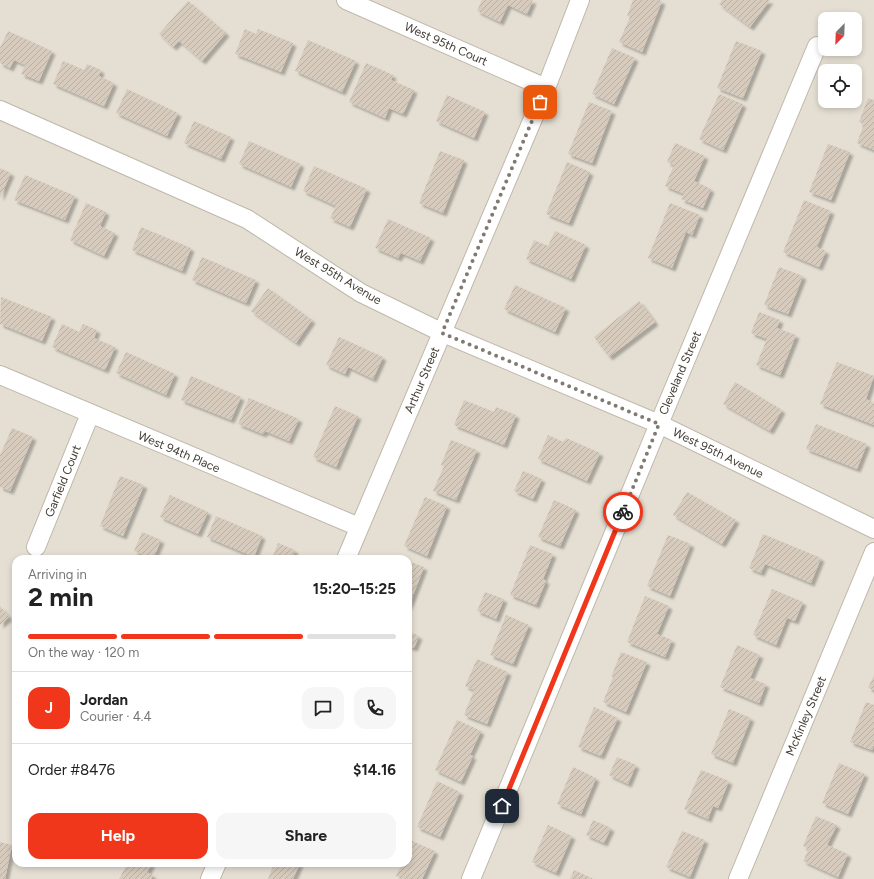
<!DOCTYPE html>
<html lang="en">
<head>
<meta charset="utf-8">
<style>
  :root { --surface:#fff; --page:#f6f6f6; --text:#222; --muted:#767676; --line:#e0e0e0; --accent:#f1371b }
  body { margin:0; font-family:Figtree,sans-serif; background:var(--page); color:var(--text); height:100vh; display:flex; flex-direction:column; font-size:15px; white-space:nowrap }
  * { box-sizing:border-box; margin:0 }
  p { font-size:13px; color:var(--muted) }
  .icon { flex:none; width:22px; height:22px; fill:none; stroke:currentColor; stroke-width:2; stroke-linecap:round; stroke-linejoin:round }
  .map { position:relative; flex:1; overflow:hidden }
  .drawer { position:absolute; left:12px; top:555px; width:400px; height:312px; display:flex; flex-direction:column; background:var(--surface); border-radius:12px; box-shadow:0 2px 6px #0003 }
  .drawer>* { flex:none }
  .needle { width:26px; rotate:203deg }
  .buttons { position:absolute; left:818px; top:12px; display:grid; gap:8px }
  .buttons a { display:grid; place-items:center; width:44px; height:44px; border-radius:8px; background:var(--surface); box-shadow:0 2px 6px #0003; font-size:20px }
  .pin { position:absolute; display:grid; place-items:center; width:34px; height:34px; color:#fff; margin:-17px; border-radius:8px; box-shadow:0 2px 6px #0006 }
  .courier { position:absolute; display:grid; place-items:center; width:40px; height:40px; margin:-20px; border:3px solid #f1371b; border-radius:50%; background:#fff; color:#222; box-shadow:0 1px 5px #0007 }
  .head em { font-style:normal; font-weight:700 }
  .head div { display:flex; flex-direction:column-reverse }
  .head { display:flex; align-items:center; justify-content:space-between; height:68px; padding:0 16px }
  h1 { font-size:26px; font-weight:700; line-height:30px }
  .bar { display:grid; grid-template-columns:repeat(4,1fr); gap:6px 4px; align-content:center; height:48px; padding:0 16px }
  .bar i { height:5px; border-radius:3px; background:var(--line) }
  .bar .active { background:var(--accent) }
  .bar p { grid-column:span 4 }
  .line { display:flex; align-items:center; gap:10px; padding:0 16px; border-top:1px solid var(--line) }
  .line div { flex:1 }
  .round { display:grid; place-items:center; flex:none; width:42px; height:42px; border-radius:12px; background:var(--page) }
  .cta { display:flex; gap:8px; margin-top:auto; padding:8px 16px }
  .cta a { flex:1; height:46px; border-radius:12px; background:var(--accent); color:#fff; font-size:16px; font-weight:700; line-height:46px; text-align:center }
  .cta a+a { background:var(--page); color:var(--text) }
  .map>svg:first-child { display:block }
  .residential { fill:#e5dfd3; fill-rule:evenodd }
  .building { fill:url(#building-hatch); filter:url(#shadow) }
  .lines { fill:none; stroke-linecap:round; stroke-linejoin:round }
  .minor-casing { stroke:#bfb7aa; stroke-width:20 }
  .minor { stroke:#fff; stroke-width:18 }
  .done { stroke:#807b72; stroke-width:4; stroke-dasharray:0 7.2 }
  .route { stroke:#f1371b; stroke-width:5 }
  .labels { text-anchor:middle; stroke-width:3; stroke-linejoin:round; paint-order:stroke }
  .street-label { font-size:12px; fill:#433d34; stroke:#fff }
</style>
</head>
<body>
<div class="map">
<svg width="874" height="879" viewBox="0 0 874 879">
  <defs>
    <pattern id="building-hatch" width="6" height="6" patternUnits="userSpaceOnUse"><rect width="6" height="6" fill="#d6cbbd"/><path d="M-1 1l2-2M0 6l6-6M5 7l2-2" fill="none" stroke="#b9afa3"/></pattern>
    <filter id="shadow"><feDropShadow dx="3.5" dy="3.5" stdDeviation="1" flood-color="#0004"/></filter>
  </defs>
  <rect width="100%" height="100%" fill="#f1ede4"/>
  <path class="residential" d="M 0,0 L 874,0 L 874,879 L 0,879 ZM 825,19 L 855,19 L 855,49 L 825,49 ZM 825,71 L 855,71 L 855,101 L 825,101 ZM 16,559 L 408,559 L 408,863 L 16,863 Z"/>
  <path class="building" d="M 482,0 L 533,0 L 527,14 L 508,5 L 500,22 L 477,11 Z
    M 633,0 L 659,0 L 662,1 L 642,52 L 619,42 L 630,17 L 627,16 Z
    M 722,0 L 770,0 L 750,27 L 719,4 Z
    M 188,1 L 226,33 L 202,61 L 179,41 L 173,47 L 159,34 Z
    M 245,29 L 256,34 L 258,29 L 293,43 L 281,72 L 235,54 Z
    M 8,31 L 52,51 L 39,81 L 21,74 L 25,65 L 14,60 L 10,68 L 0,63 L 0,48 Z
    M 308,40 L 356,61 L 342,92 L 295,71 Z
    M 736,41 L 762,51 L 743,98 L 717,88 Z
    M 612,48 L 635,58 L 614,104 L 592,94 Z
    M 63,61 L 84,70 L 87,64 L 101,70 L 99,76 L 114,83 L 104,106 L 53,84 Z
    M 366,63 L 393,75 L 391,80 L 414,90 L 403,114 L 389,108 L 385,118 L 349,102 Z
    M 127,89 L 178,113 L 167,136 L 116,113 Z
    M 719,94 L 743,104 L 723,150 L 699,139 Z
    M 447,95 L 485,112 L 474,138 L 436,121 Z
    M 868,98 L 874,100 L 874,150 L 857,143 L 864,124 L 859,122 Z
    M 589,102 L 612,111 L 592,163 L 568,154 Z
    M 194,121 L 231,137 L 221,159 L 184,143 Z
    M 249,141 L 301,164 L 291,187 L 239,164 Z
    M 675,143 L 705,156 L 694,181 L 711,189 L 703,208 L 681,199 L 684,194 L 665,186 L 674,165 L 667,162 Z
    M 828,144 L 850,152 L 831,200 L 809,192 Z
    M 440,151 L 464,160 L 443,213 L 419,203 Z
    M 567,162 L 590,172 L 569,223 L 546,214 Z
    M 314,166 L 367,189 L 350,227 L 330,218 L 336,206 L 303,191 Z
    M 0,168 L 11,173 L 0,198 Z
    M 25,175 L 75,196 L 65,220 L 14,200 Z
    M 804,200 L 831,211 L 817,247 L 826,251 L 819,267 L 783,252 Z
    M 86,203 L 106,212 L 100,226 L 115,233 L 104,256 L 70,240 Z
    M 670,203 L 700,215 L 692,235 L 686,232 L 672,268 L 648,258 Z
    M 388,219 L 431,238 L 420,261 L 401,253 L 398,258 L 375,248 Z
    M 141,227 L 191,248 L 182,271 L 132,250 Z
    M 555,231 L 586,245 L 571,279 L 526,259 L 534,240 L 548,246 Z
    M 202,257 L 256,280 L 246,303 L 192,280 Z
    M 779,267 L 803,276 L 788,314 L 764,305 Z
    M 515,285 L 566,308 L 555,332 L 504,309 Z
    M 268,288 L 312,320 L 296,343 L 251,311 Z
    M 1,297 L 52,317 L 42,341 L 0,324 Z
    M 639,301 L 655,322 L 609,357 L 594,337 Z
    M 759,312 L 780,320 L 777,328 L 796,335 L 780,375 L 756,365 L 767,339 L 751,333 Z
    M 62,324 L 79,332 L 83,324 L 97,330 L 94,338 L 115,347 L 105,370 L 52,347 Z
    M 339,337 L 383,357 L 373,379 L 348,367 L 345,374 L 326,365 Z
    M 126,352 L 175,374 L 166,395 L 116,373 Z
    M 837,362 L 874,376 L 866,399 L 874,403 L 874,425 L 820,404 Z
    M 191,376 L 241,397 L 231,420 L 181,400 Z
    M 735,382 L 782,410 L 770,431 L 723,404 Z
    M 249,398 L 299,419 L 289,441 L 265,431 L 263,434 L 238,424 Z
    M 464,400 L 494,412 L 496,407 L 516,415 L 504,445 L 454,425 Z
    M 335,406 L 358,416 L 336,467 L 313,457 Z
    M 816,424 L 867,444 L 857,469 L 806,449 Z
    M 12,428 L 33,437 L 10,491 L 0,487 L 0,455 Z
    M 548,435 L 563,442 L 566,438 L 600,453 L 587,481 L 538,459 Z
    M 451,440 L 477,450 L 456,500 L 433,491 L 444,466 L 441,465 Z
    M 523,471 L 542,479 L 533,499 L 514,491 Z
    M 120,476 L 144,485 L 123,536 L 100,526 Z
    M 687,492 L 736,520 L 722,544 L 673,515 Z
    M 170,495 L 208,512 L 198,534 L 160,517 Z
    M 425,497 L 447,506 L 427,556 L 404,546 Z
    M 554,500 L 576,510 L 560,546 L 538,537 Z
    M 216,516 L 262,536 L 254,557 L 207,537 Z
    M 142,532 L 161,540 L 153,559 L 134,551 Z
    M 763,534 L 821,558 L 811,583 L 765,564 L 761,573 L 749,568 Z
    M 668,535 L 691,544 L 670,596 L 647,586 Z
    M 278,543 L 295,550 L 292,559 L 272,559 Z
    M 530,545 L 553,554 L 543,579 L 546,581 L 536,605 L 510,595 Z
    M 408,561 L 424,567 L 408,608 Z
    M 772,589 L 803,602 L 795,621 L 787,618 L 776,645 L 753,635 Z
    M 485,592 L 504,599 L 496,619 L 477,611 Z
    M 645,596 L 669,606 L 657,634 L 672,640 L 665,657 L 627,642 Z
    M 0,606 L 9,617 L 0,625 Z
    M 506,615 L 529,625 L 513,664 L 490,655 Z
    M 408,631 L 419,636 L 414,648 L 408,646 Z
    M 737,645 L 760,655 L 750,678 L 766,684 L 759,703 L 720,687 Z
    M 621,652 L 647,662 L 626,712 L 603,702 L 613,677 L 611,677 Z
    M 477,659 L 508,672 L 487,724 L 464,715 L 474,690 L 465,686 Z
    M 874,675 L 874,690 L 868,688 Z
    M 866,702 L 874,705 L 874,746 L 872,750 L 850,742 Z
    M 594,707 L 618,718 L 601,756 L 578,747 Z
    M 729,709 L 751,718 L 733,763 L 711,754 Z
    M 457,720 L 481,731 L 470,755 L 473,756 L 461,782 L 435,770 Z
    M 617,757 L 636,765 L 628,784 L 609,775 Z
    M 839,763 L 865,774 L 848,814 L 822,803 Z
    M 573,767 L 596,778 L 581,814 L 557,804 Z
    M 701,770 L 729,781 L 718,808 L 713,806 L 708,819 L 684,809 Z
    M 437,781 L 460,792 L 440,837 L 417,827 Z
    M 816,816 L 837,825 L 827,845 L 848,854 L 838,877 L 803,861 L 809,849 L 803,846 Z
    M 593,820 L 611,828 L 604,843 L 586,835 Z
    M 548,825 L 572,836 L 556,873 L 532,862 Z
    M 682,831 L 705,840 L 690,877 L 666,867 Z
    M 412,841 L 435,851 L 422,879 L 402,879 L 396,876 L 402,863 L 408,863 L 408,849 Z
    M 0,842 L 12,845 L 5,879 L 0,879 Z
    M 128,863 L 152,863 L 147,872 L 153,875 L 151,879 L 119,879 Z
    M 274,863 L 300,863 L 293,879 L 268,879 Z
    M 574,870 L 593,879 L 570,879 Z"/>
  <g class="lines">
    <g class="minor-casing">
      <path id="minor" d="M 346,0 L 546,88
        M 0,110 L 247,219 L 361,293 L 443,333 L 659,424 L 874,529
        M 0,375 L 359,527
        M 36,547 L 90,414
        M 346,559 L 546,88 L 580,0
        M 210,879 L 217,863
        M 471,879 L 659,424 L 817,46
        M 738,879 L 874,552"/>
    </g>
    <use href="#minor" class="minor"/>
  </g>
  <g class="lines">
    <path class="done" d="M 540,102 L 442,333 L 659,424 L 623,512"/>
    <path class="route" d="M 502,806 L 623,512"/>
  </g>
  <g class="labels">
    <g class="street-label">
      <text transform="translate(446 44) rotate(24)" y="4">West 95th Court</text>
      <text transform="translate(338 276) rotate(31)" y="4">West 95th Avenue</text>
      <text transform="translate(680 373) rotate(-67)" y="4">Cleveland Street</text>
      <text transform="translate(422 380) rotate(-67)" y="4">Arthur Street</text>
      <text transform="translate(179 452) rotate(23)" y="4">West 94th Place</text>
      <text transform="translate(718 453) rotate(26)" y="4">West 95th Avenue</text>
      <text transform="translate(63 481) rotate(-68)" y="4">Garfield Court</text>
      <text transform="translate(806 716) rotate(-67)" y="4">McKinley Street</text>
    </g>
  </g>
</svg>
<div class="buttons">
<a><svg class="needle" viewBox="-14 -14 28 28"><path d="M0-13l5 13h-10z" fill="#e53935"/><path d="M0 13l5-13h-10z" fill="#767676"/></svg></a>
<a><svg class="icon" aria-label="locate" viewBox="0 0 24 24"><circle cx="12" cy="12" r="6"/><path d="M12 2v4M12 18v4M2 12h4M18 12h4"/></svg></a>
</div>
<div class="pin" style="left:540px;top:102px;background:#ea580c"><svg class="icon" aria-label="bag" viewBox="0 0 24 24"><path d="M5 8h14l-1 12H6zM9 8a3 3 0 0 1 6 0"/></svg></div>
<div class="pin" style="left:502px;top:806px;background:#1f2937"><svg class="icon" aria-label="home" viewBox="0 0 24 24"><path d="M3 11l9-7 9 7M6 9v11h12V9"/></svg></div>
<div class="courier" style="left:623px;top:512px"><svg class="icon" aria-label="bike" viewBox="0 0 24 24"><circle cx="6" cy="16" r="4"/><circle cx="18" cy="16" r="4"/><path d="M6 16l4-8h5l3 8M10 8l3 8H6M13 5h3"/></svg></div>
<section class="drawer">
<div class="head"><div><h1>2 min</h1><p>Arriving in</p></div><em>15:20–15:25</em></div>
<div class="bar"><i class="active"></i><i class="active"></i><i class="active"></i><i></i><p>On the way · 120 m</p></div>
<div class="line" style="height:72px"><b class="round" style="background:var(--accent);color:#fff">J</b><div><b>Jordan</b><p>Courier · 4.4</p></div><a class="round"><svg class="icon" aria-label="chat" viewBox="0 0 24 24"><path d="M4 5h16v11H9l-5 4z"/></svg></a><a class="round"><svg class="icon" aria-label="phone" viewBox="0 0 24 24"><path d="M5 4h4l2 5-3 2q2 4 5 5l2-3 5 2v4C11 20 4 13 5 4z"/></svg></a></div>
<div class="line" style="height:52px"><div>Order #8476</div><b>$14.16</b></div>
<div class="cta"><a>Help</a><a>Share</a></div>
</section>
</div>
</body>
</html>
